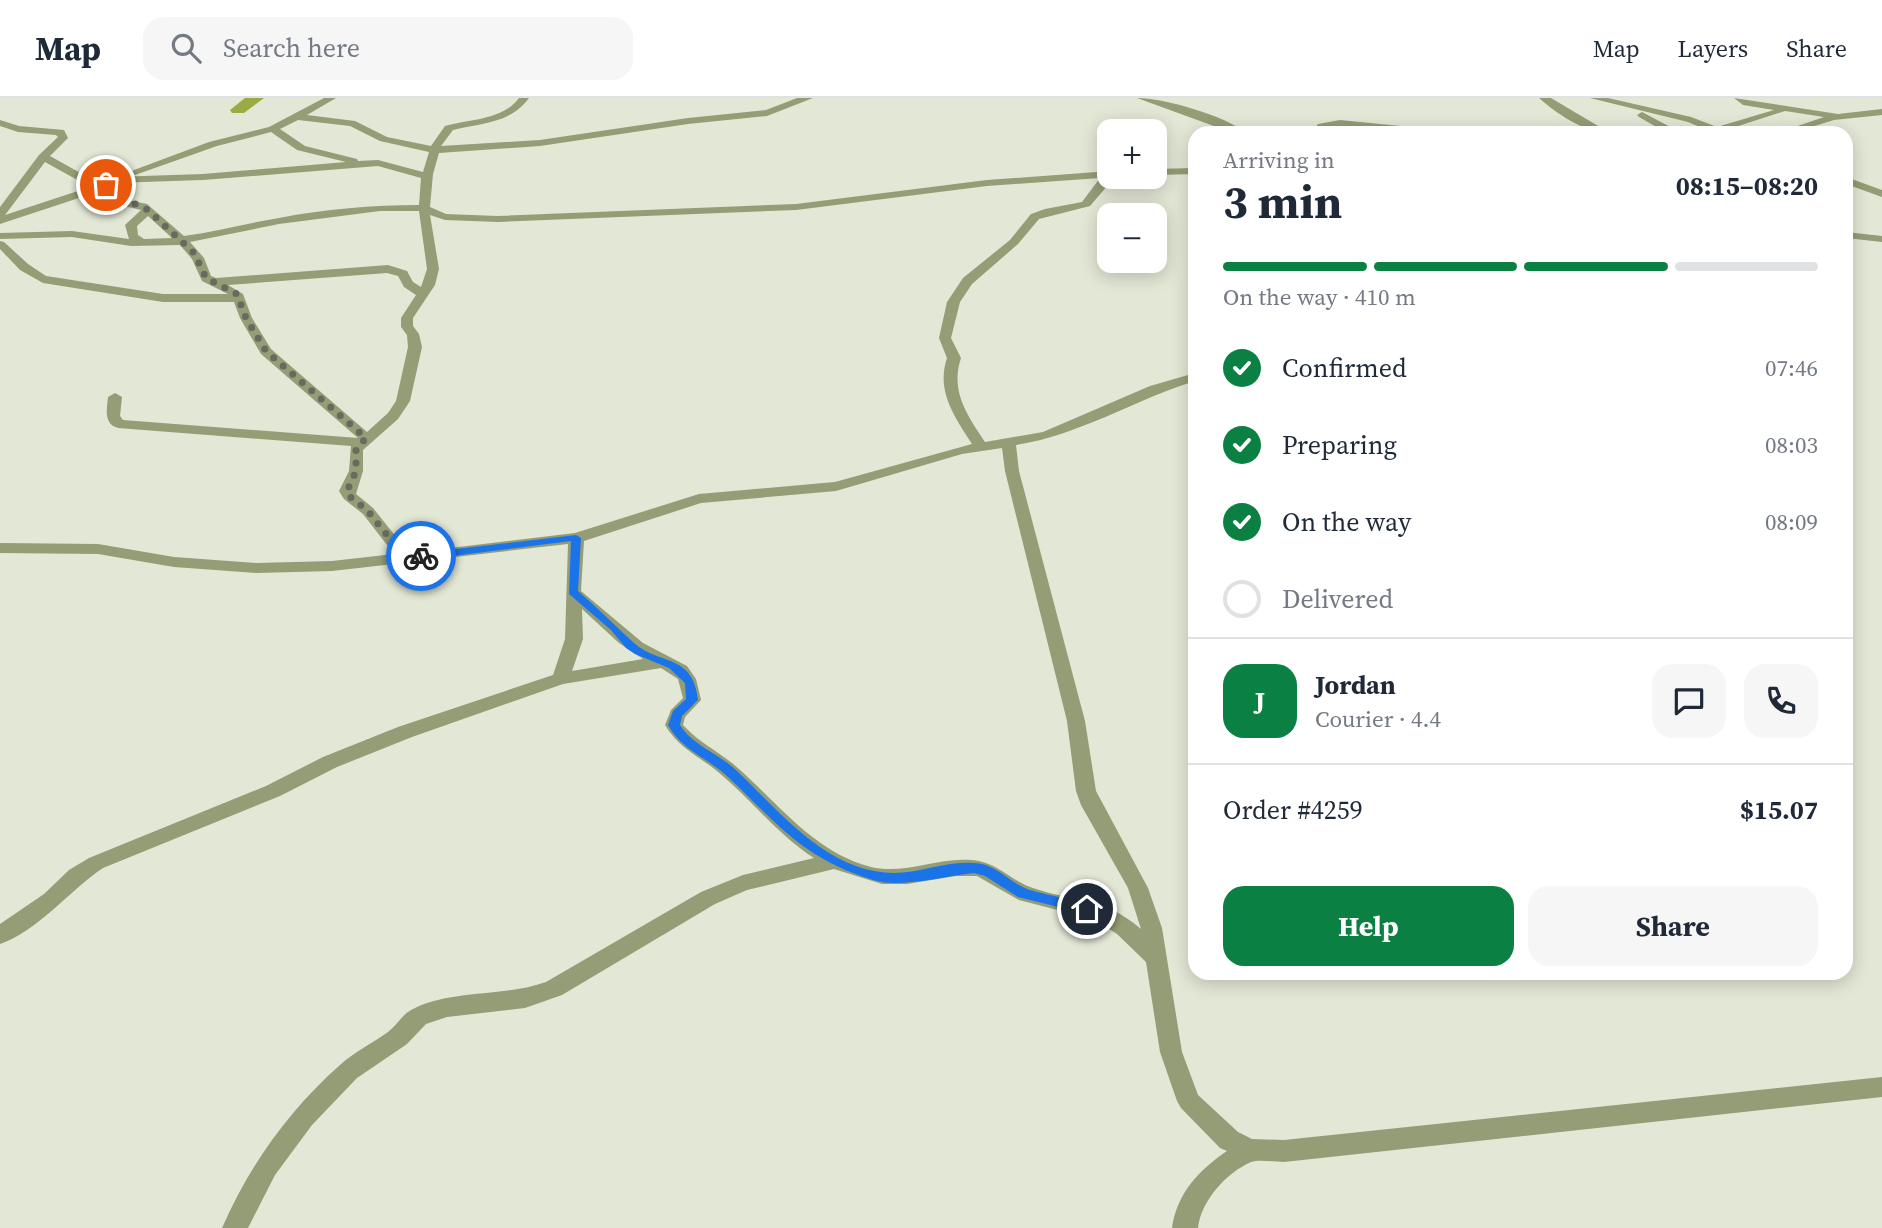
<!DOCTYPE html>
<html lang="en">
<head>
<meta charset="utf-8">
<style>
  :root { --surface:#fff; --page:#f6f6f7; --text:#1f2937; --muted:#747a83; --line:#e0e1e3; --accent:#0b8043 }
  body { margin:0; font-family:"Source Serif 4",serif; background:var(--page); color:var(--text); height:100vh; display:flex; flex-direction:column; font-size:26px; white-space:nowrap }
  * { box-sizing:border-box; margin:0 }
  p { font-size:23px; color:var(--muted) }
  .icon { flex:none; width:38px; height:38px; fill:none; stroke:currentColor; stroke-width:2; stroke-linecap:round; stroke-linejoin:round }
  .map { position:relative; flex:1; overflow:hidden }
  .drawer { position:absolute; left:1188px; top:28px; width:665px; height:854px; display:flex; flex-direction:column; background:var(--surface); border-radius:21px; box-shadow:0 4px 18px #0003 }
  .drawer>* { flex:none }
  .fabs { position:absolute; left:1097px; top:21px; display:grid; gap:14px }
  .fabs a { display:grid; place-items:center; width:70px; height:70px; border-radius:14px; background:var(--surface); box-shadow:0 4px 18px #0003; font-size:35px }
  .pin { position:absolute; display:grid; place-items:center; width:60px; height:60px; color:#fff; margin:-30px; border:4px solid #fff; border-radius:50%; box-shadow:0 2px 7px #0007 }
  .courier { position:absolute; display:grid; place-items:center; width:70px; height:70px; margin:-35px; border:5px solid #1a73e8; border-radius:50%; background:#fff; color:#222; box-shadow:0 2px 9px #0007 }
  .overview em { font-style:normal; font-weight:700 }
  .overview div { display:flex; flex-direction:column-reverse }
  .overview { display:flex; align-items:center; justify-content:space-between; height:119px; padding:0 35px }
  h1 { font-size:46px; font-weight:700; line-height:52px }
  .bar { display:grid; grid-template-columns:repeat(4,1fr); gap:10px 7px; align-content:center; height:84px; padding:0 35px }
  .bar i { height:9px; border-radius:5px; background:var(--line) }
  .bar .active { background:var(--accent) }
  .bar p { grid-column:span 4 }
  .line { display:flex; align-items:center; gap:18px; padding:0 35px; border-top:2px solid var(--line) }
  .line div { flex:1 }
  .round { display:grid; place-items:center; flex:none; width:74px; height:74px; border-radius:21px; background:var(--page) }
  ol { padding:0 35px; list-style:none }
  li { display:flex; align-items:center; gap:21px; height:77px }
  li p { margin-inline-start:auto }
  li .icon { padding:7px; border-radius:50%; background:var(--accent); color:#fff; stroke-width:4 }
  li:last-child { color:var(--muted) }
  li i { width:38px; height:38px; border:4px solid var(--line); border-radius:50% }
  .action { display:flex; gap:14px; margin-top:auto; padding:14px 35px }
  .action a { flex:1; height:80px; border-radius:21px; background:var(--accent); color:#fff; font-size:28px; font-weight:700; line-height:80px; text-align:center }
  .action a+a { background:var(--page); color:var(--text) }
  header { display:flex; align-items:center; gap:42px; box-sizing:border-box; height:98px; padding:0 35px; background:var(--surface); border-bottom:2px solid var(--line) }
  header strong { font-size:33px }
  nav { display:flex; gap:38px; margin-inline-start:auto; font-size:24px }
  .search { width:490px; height:63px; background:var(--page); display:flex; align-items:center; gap:18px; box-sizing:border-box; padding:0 24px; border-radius:21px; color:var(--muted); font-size:26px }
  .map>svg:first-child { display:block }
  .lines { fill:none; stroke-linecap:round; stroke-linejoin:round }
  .river { fill:#9aab46; fill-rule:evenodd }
  .minor { fill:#949d75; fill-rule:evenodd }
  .route { fill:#1a73e8 }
  .done { stroke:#686a5f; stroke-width:7; stroke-dasharray:0 12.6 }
</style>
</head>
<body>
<header>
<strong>Map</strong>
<div class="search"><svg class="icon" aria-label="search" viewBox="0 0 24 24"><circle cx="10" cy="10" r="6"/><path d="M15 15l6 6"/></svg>Search here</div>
<nav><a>Map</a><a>Layers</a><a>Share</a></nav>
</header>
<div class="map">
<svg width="1882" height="1130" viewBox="0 0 1882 1130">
  <rect width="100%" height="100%" fill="#e3e7d5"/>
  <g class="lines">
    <path class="river" d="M 245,0 L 264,0 L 244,15 L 232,15 L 230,12 Z"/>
    <path class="minor" d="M 324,0 L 336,0 L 307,17 L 355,23 L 387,39 L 431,48 L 445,28 C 470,21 503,22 519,0 L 529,0 C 510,26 481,25 453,32 L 441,48 L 540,42 L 688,20 L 766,12 L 797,0 L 813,0 L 767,18 L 688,26 L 540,48 L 439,55 L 433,76 L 430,109 L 446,116 L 498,118 L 796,106 L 987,82 L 1110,73 L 1110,79 L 1115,79 L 1090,108 L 1039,121 L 1018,146 L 972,186 L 960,204 L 951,240 L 961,260 C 950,293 967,317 985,344 L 1043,334 L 1150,288 L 1195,275 L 1195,283 C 1134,302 1080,337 1016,347 L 1019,373 L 1085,623 L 1096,693 L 1148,790 L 1162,830 L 1182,954 L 1198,997 L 1238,1034 L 1252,1041 L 1284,1042 L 1882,979 L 1882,999 L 1284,1064 C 1274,1064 1260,1061 1251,1064 C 1226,1075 1201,1103 1198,1130 L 1172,1130 C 1177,1095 1199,1072 1227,1053 L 1220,1050 L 1181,1010 L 1177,1003 L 1160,954 L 1146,864 L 1117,836 L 1096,822 L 1019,802 L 977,778 L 956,778 L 907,786 L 882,786 L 834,771 L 747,792 L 715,806 L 562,897 L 525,910 L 447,919 L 426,926 L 407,946 L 357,980 L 312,1027 L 275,1077 L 248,1130 L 222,1130 C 249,1068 289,1012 340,967 C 354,954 373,945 388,934 C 396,928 402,917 411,912 C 448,891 505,899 546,884 L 701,794 L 743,777 L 814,760 C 777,736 751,701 717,673 C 698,658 678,649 665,627 L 671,612 L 683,600 L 678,581 L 661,570 L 563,586 L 412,639 L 337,669 L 280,698 L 103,770 C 70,792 38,833 0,846 L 0,826 L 44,796 L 69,772 L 89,760 L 266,688 L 323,659 L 398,629 L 553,577 L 565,541 L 568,446 L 332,473 L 257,475 L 174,469 L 98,456 L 0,455 L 0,445 L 98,446 L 174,459 L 257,465 L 332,463 L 394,456 L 363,416 L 344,401 L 339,393 L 349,373 L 351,348 L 118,330 C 103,326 107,311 108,299 L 115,295 L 122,299 L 120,318 L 123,322 L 358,340 L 261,256 L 240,220 L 234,204 L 163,204 L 43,185 L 20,172 L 0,151 L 0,143 L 4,144 L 28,166 L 46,178 L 163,196 L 228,196 L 202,183 L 192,161 L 180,147 L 131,148 L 72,139 L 0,141 L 0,135 L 72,133 L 129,141 L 125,127 L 141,112 L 111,105 L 97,94 L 0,126 L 0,109 L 39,57 L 58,39 L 56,37 L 18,34 L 0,28 L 0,22 L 19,28 L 64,32 L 68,40 L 50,58 L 100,86 L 108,86 L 107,91 L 118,100 L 147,106 L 184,138 C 216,134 247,125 279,120 C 325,111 372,107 419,107 L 421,80 L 378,68 L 203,82 L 113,85 L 108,82 L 113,79 L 203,76 L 346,64 L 297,52 L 271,34 L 217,48 L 135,77 L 126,75 L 209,44 L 269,29 ZM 298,22 L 350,28 L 380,43 L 429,54 L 423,74 L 378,62 L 358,63 L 357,61 L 305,48 L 280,31 ZM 45,64 L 90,89 L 5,117 ZM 1100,80 L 1082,104 L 1045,111 L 1031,116 L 1010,142 L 963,180 L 947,204 L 939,240 L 947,260 C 936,293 954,318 972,346 L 835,384 L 699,396 L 575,435 L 409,455 L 373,410 L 356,396 L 363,373 L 363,352 L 398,321 L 410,303 L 422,249 L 419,236 L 413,228 L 413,220 L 435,187 L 439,171 L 430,117 L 445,122 L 498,124 L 796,112 L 987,88 ZM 380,113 L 419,113 L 427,171 L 421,189 L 413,184 L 407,173 L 388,167 L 216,180 L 211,178 L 204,160 L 190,144 L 279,126 ZM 148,118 L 172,140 L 144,141 L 138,137 L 137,128 ZM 387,175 L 398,178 L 404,189 L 416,197 L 401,220 L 401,229 L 407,237 L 408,249 L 396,303 L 388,315 L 367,334 L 271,251 L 252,220 L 243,196 L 228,187 ZM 1002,350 L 1005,373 L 1067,623 L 1076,693 L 1081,707 L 1128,790 L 1141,831 C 1103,798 1076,805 1033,790 C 1011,783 996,763 971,762 C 937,759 905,777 871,769 C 812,754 776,702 732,665 C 717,653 699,644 686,630 L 683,627 L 685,619 L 701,602 L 696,581 L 687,568 L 643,545 L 581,493 L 584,443 L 701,405 L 836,393 L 962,356 ZM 582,511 L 619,545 L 643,561 L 572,573 L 583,541 Z
      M 1137,0 C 1164,0 1226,18 1246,35 L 1233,35 Z
      M 1539,0 L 1551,0 L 1610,35 C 1585,35 1557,16 1539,0 Z
      M 1590,0 L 1608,0 L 1691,19 L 1717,29 L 1774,12 L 1743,7 L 1734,0 L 1838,16 L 1882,11 L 1882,17 L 1834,22 L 1792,35 L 1777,35 L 1824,19 L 1785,13 L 1726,32 L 1728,35 L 1706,35 L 1707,32 L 1688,24 Z
      M 1642,14 L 1678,33 L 1679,35 L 1667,35 L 1639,19 L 1637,17 Z
      M 1340,22 L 1441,32 L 1446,35 C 1407,35 1362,24 1325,30 L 1321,35 L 1311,35 L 1318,26 Z
      M 1195,70 L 1195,76 L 1155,77 L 1155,71 Z
      M 1846,79 L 1882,92 L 1882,99 L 1846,86 Z
      M 1846,134 L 1882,138 L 1882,144 L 1846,140 Z"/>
  </g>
  <path class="route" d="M 576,437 L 581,440 L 578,493 C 598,510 615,528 634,545 C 660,568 693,555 698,602 L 682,618 L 680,627 C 693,648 720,656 737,673 C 780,714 828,775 894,775 C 920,775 947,763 973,765 C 996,765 1009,785 1030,792 C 1050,798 1071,801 1091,807 L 1091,815 L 1087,816 L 1018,799 L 985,778 L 974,775 C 948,778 920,785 894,785 C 880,785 866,780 853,775 C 796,753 771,719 728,679 C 708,660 681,652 668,627 L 673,613 L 686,601 L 685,585 L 669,570 L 635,556 L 626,550 L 611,532 L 569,496 L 571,443 L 421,462 L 416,458 L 421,455 Z"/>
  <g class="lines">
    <path class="done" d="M 106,87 L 98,90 L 115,103 L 136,106 L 148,112 L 194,155 L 206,180 L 237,196 L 246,220 L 266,253 L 366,340 L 356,351 L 356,373 L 347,393 L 349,398 L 368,413 L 405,460 L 421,458"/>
  </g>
</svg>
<div class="fabs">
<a>+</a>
<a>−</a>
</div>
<div class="pin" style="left:106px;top:87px;background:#ea580c"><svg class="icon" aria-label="bag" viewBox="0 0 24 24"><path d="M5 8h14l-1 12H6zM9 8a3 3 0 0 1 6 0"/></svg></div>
<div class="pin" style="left:1087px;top:811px;background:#1f2937"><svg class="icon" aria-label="home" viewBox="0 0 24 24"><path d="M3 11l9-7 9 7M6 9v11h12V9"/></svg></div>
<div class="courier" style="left:421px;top:458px"><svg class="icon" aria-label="bike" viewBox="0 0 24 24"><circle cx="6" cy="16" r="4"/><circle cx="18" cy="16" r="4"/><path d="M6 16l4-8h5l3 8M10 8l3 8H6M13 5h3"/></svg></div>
<section class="drawer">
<div class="overview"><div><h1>3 min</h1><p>Arriving in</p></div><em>08:15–08:20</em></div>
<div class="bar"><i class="active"></i><i class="active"></i><i class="active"></i><i></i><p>On the way · 410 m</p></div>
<ol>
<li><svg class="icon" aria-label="check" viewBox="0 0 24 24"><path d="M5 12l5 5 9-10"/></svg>Confirmed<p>07:46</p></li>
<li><svg class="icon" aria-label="check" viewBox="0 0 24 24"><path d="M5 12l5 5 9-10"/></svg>Preparing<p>08:03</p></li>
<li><svg class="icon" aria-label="check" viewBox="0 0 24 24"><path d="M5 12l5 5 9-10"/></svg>On the way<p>08:09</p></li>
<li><i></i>Delivered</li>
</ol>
<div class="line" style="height:126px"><b class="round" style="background:var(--accent);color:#fff">J</b><div><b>Jordan</b><p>Courier · 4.4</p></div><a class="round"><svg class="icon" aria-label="chat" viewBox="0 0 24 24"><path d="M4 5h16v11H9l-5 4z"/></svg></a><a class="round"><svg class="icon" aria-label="phone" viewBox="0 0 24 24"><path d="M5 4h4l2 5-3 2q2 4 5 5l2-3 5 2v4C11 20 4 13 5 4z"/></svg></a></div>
<div class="line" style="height:91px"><div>Order #4259</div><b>$15.07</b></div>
<div class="action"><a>Help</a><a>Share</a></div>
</section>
</div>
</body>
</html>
